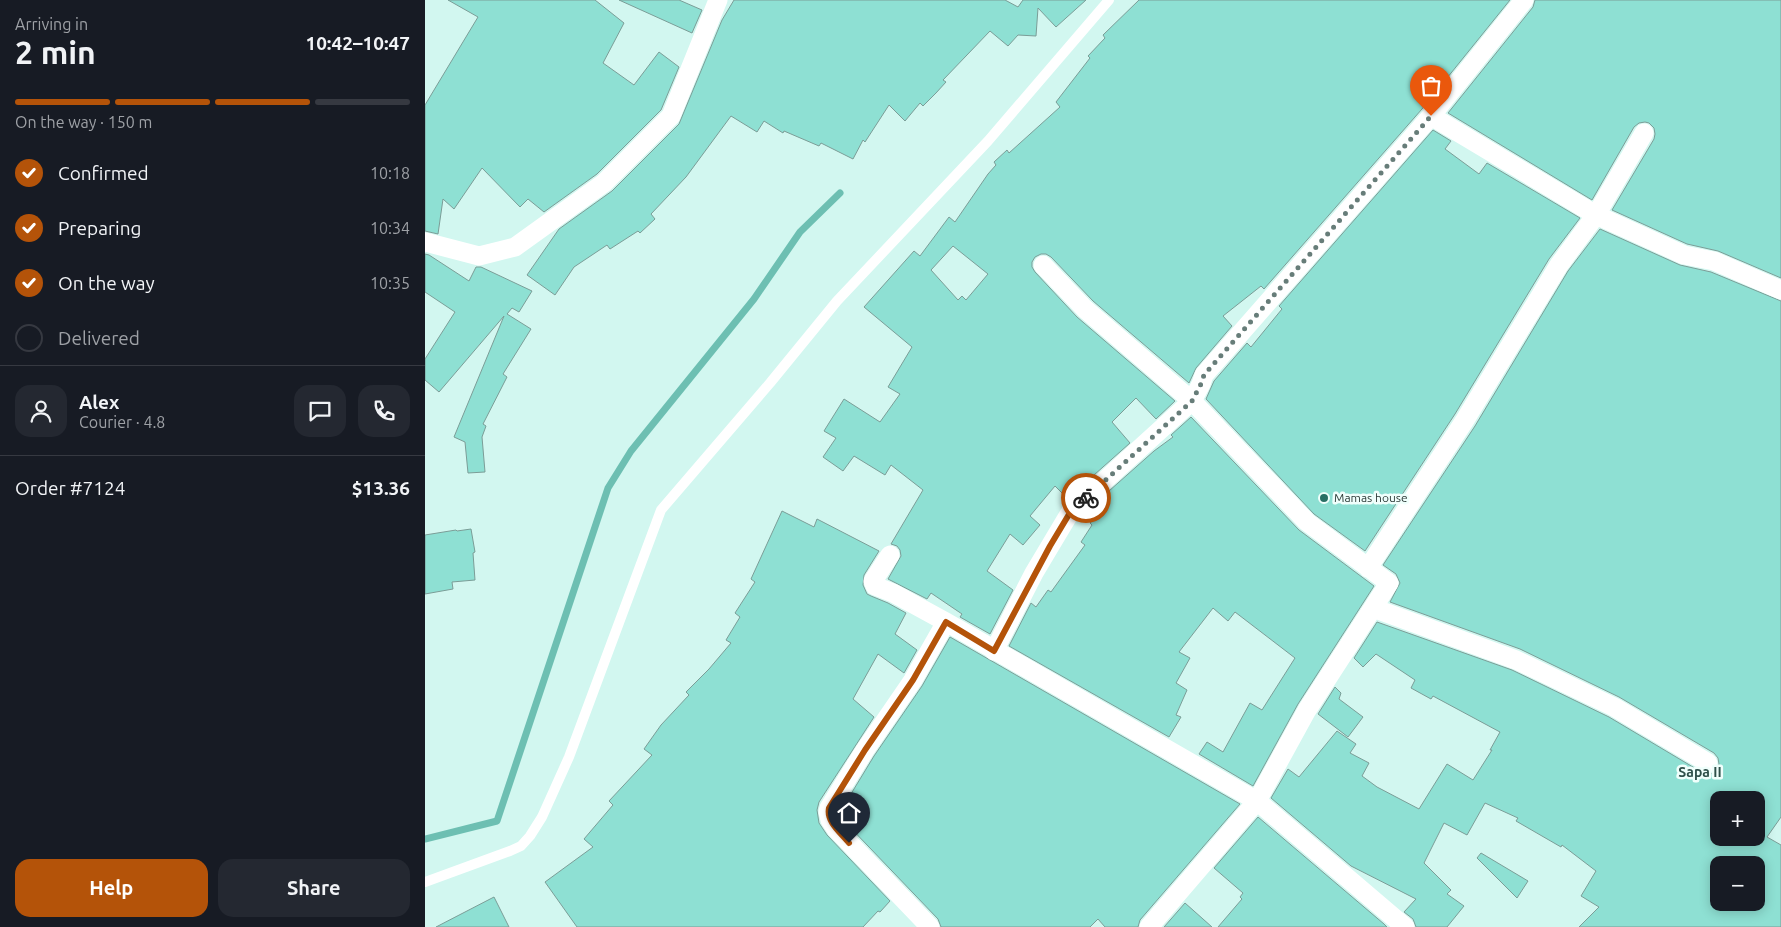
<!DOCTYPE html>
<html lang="en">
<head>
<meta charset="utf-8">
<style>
  :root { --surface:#171b24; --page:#242831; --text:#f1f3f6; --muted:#9ea1a6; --line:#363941; --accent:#b45309 }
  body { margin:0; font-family:Ubuntu,sans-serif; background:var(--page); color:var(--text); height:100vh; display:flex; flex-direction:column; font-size:19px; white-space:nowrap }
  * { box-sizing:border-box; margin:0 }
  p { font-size:16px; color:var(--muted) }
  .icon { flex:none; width:28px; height:28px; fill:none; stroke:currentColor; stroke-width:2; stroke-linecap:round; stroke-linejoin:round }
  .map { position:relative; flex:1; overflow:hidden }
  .sheet { display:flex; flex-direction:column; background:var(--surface); width:425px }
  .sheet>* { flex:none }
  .tools { position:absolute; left:1285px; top:791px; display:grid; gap:10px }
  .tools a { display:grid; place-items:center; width:55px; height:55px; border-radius:10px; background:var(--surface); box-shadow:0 2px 12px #0003; font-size:25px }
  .pin { position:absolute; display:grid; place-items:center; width:42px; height:42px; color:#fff; margin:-51px -21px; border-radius:50% 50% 50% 0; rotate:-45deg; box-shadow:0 0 5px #0007 }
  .pin .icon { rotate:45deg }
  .courier { position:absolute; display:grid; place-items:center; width:50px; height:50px; margin:-25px; border:4px solid #b45309; border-radius:50%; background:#fff; color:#222; box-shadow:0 1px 6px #0007 }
  .summary em { font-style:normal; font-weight:700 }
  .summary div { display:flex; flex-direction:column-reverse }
  .summary { display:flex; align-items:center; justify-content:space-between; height:85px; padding:0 15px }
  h1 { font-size:32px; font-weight:700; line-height:38px }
  .bar { display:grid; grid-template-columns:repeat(4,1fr); gap:8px 5px; align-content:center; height:60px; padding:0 15px }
  .bar i { height:6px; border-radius:4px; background:var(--line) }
  .bar .current { background:var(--accent) }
  .bar p { grid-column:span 4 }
  .line { display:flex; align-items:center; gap:12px; padding:0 15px; border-top:1px solid var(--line) }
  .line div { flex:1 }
  .round { display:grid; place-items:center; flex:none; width:52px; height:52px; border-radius:15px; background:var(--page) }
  ol { padding:0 15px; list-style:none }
  li { display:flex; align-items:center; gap:15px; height:55px }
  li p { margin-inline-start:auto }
  li .icon { padding:5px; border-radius:50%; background:var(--accent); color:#fff; stroke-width:4 }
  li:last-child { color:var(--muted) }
  li i { width:28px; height:28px; border:2px solid var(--line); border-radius:50% }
  .primary-button { display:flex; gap:10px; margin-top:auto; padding:10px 15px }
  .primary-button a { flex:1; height:58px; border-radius:15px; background:var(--accent); color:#fff; font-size:20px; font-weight:700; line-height:58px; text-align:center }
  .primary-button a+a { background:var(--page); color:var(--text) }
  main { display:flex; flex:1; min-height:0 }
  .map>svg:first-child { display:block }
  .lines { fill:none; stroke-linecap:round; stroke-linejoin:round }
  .stream { stroke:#6dbfb2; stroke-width:7 }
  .building { fill:#8ee0d3; stroke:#7b9d97; fill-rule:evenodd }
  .service { stroke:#fff; stroke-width:10 }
  .minor { stroke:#fff; stroke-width:19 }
  .done { stroke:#677d79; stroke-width:5; stroke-dasharray:0 9 }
  .route { stroke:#b45309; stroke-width:6 }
  .poi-dot { fill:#286f65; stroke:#f0fffc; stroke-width:2 }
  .labels { text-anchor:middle; stroke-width:5; stroke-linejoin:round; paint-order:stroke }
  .poi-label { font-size:12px; fill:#2d3c39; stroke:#f0fffc; text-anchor:start }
  .neighbourhood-label { font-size:14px; font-weight:bold; fill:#2f504a; stroke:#f0fffc }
</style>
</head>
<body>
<main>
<section class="sheet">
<div class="summary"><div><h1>2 min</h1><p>Arriving in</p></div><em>10:42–10:47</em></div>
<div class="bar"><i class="current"></i><i class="current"></i><i class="current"></i><i></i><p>On the way · 150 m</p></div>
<ol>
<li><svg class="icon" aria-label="check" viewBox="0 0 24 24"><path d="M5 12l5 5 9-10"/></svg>Confirmed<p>10:18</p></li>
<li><svg class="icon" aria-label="check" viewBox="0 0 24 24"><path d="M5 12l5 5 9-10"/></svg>Preparing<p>10:34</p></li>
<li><svg class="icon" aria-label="check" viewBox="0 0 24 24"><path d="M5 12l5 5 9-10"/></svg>On the way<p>10:35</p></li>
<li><i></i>Delivered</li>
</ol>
<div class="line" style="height:90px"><a class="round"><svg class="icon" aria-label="person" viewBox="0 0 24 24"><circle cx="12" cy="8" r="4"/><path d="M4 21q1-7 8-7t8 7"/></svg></a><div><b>Alex</b><p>Courier · 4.8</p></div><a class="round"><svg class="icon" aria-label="chat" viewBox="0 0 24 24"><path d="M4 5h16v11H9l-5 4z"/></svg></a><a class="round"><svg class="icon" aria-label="phone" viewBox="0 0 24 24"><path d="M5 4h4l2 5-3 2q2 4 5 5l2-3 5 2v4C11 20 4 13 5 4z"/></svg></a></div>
<div class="line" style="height:65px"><div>Order #7124</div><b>$13.36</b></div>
<div class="primary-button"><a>Help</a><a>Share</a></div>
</section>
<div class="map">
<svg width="1356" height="927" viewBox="0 0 1356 927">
  <rect width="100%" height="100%" fill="#d2f7f0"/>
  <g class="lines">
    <path class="stream" d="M 0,839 L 72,821 L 183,488 L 206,451 L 329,299 L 375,232 L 415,193"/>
  </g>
  <path class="building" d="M 23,0 L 170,0 L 199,23 L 178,63 L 209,85 L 234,52 L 254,67 L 236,110 L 172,174 L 119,212 L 103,199 L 95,207 L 57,168 L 29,209 L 18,199 L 13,234 L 0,231 L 0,105 L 53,17 Z
    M 194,0 L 254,0 L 277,10 L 267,33 Z
    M 309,0 L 580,0 L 593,7 L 598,0 L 661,0 L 631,27 L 613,8 L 611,36 L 593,35 L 583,46 L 565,31 L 518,80 L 521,82 L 511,93 L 498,106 L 495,103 L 480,121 L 464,105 L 440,142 L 438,140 L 428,159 L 396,143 L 394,146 L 359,131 L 358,133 L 339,121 L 332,132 L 306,116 L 261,177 L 226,214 L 230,219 L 215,233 L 213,231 L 185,249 L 182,245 L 149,267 L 130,295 L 102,275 L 134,229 L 187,191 L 254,124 L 297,20 Z
    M 714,0 L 1085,0 L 997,109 L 839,289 L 836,286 L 798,316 L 807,326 L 771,368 L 764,383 L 668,301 L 626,257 L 621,254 L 616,254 L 610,257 L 607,262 L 607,267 L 610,272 L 652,317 L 750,401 L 731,419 L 711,398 L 687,422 L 705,443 L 660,483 L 658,481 L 641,497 L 630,486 L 605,516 L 615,525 L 598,545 L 585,534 L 562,571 L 588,590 L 565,634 L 535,617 L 537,614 L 506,593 L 502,599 L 463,579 L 476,556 L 475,550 L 472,546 L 466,544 L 498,490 L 466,465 L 460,475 L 429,456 L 418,471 L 398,457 L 411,438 L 399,431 L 419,399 L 455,422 L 475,394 L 463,387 L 487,347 L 439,307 L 489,251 L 495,256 L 524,217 L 530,222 L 563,174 L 571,165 L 569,162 L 582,150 L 584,153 L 635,107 L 631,102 L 665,58 L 663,56 L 680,38 L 678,35 ZM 528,246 L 563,274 L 541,300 L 537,296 L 533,300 L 506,270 Z
    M 1110,0 L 1356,0 L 1356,278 L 1293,251 L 1262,244 L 1187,210 L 1229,139 L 1230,134 L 1229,128 L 1224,123 L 1220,122 L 1214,123 L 1209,127 L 1167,200 L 1023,113 L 1108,7 Z
    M 1008,130 L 1026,141 L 1020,149 L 1054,174 L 1062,163 L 1155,218 L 1124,259 L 1030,414 L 940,551 L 889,514 L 781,399 L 789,381 L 822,343 L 826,347 L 857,309 L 854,306 Z
    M 1175,229 L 1255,265 L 1286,272 L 1356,301 L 1356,817 L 1342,837 L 1356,845 L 1356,927 L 1154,927 L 1174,907 L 1156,896 L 1171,871 L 1137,845 L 1136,847 L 1091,821 L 1093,818 L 1060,803 L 1042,835 L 1019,823 L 999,863 L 1026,890 L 1022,894 L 1039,906 L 1022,927 L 991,927 L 988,919 L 979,912 L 991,899 L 926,866 L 846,798 L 863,769 L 874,777 L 912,731 L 931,744 L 925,753 L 944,763 L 937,776 L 952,787 L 994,809 L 1022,764 L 1048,780 L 1067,750 L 1065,750 L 1075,732 L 1008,696 L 1006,699 L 986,688 L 990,680 L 951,654 L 938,667 L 929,658 L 952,622 L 1087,670 L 1184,717 L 1278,773 L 1283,774 L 1289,773 L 1293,768 L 1294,764 L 1293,758 L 1289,753 L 1194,697 L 1095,649 L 965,602 L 975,583 L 971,574 L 958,565 L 1050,426 L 1143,271 ZM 1294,800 L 1331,800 L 1331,838 L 1294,838 ZM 1294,865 L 1331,865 L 1331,902 L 1294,902 Z
    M 0,254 L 4,255 L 44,281 L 51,267 L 56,267 L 107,291 L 94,312 L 87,308 L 82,314 L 106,329 L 78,374 L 82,377 L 58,424 L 61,426 L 57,437 L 60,472 L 43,473 L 40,442 L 29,437 L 79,316 L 14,392 L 0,380 L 0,359 L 30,312 L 0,292 Z
    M 766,417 L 874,530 L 949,586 L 873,704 L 828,786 L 774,754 L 782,742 L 798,752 L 825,703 L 837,710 L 870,658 L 810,612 L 803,621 L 788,608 L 754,652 L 765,658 L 751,683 L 762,690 L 751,715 L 756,717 L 744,737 L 584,646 L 606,603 L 611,607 L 623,590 L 626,592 L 660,545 L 656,542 L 667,525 L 665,523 L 681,505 L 675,499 L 729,451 L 748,437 L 746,435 Z
    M 357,511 L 389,527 L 392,519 L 454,551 L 439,575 L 438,585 L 442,594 L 446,596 L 463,603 L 481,613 L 470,634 L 492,650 L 479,673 L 453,654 L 428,699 L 449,717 L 394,802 L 392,810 L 394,823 L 402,835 L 465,901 L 455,912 L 453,911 L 438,927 L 152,927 L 120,882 L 168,847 L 159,839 L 188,805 L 184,801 L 227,755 L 219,749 L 236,725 L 264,695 L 261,692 L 284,669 L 306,643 L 301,640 L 315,617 L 310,613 L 330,582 L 326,579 Z
    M 46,529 L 50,552 L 48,553 L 50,580 L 27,582 L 28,589 L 0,594 L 0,535 L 31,530 L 32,531 Z
    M 525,637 L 815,804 L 715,920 L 713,927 L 680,927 L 673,919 L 665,927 L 516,927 L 513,919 L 420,822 L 415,815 L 415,812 L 449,756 L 497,686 Z
    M 910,687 L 916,693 L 914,699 L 938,717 L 923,737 L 893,714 Z
    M 833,817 L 959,924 L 962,927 L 793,927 L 817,899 L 815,897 L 818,893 L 789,868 Z
    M 1056,853 L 1103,881 L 1092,898 L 1052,858 Z
    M 69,897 L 84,927 L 11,927 Z
    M 760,903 L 787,927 L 739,927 Z"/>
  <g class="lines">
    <path class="service" d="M 0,882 L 85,851 L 96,846 L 105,836 L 117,817 L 144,757 L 236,510 L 345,383 L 412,301 L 563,141 L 684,0"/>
    <path class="minor" d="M 1006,116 L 1171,215 L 1259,255 L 1289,261 L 1356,290
      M 0,242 L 54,256 L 90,247 L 179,183 L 246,116 L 293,0
      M 618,265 L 660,309 L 767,401 L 882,522 L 964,583 L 882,710 L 832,801 L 724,927
      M 465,555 L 448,581 L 450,586 L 468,593 L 521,622 L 832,801 L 980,927
      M 943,568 L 1040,420 L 1134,265 L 1171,215 L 1219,133
      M 948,608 L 1091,660 L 1189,707 L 1283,763
      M 569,651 L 609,573 L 646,511 L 767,401 L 776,384 L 779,375 L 1006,116 L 1099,0
      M 505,927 L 411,829 L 405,820 L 403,812 L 404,808 L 440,750 L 488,680 L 521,622"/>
  </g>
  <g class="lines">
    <path class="done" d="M 661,498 L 767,401 L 776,384 L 779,375 L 1006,116"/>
    <path class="route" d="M 424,843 C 416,833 401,822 404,808 L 440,750 L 488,680 L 521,622 L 569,651 L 625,546 L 646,511 L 661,498"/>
  </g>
  <circle class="poi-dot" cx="899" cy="498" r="5"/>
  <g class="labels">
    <g class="poi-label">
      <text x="909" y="502">Mamas house</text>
    </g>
    <g class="neighbourhood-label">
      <text x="1275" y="777">Sapa II</text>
    </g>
  </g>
</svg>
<div class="tools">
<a>+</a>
<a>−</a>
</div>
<div class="pin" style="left:1006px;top:116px;background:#ea580c"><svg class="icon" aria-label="bag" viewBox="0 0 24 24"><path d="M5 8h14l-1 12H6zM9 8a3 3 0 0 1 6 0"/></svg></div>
<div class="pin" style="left:424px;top:843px;background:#1f2937"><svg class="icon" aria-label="home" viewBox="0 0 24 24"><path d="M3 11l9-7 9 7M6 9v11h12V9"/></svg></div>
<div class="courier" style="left:661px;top:498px"><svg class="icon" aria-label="bike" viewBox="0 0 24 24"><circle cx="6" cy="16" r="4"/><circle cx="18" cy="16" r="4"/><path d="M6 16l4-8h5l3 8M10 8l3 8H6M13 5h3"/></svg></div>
</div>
</main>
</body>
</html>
